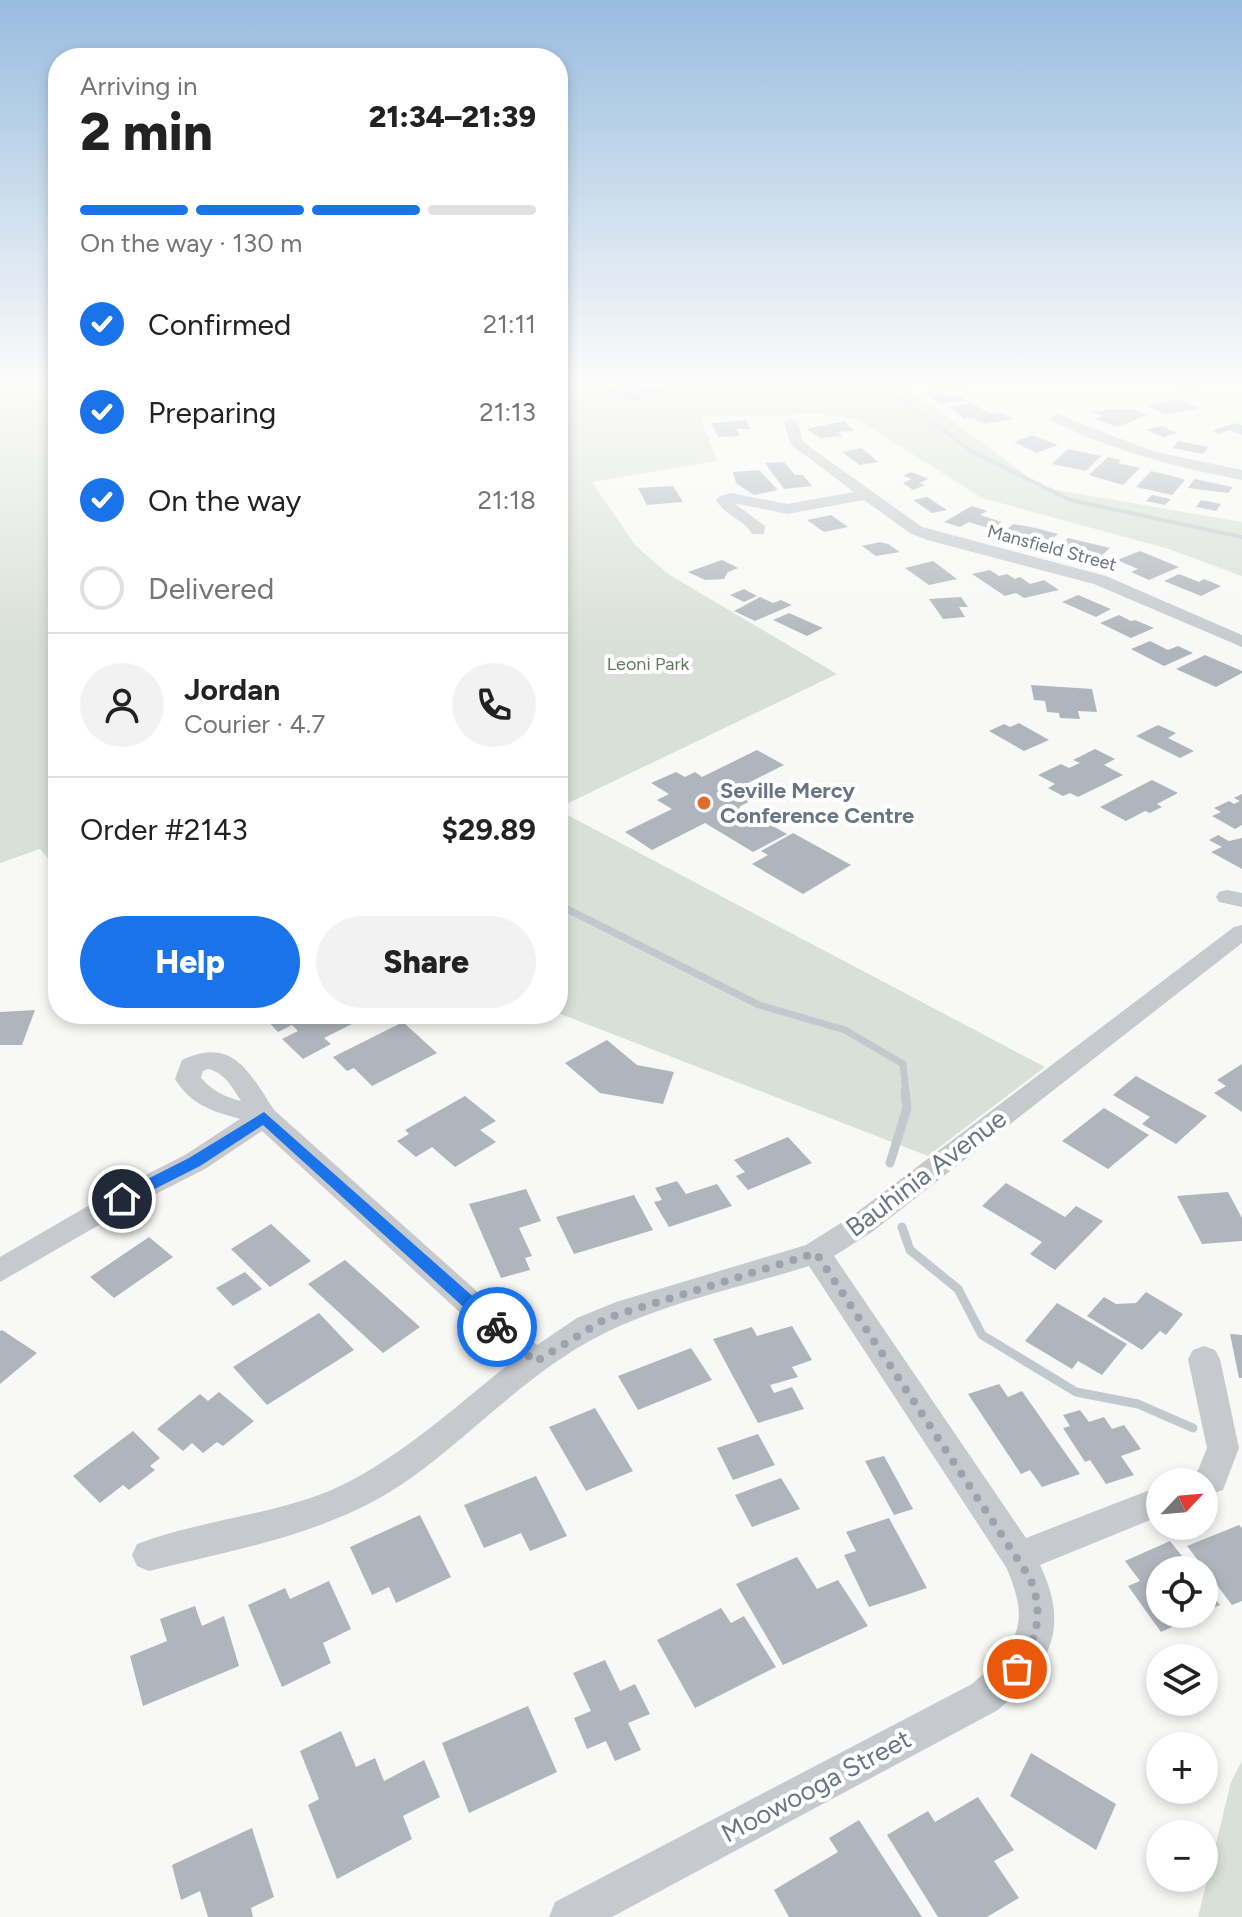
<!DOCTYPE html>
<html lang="en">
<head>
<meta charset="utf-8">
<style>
  :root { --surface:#fff; --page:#f2f2f2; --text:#222; --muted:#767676; --line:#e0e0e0; --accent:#1a73e8 }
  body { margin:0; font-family:Figtree,sans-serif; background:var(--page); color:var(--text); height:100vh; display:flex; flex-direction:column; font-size:30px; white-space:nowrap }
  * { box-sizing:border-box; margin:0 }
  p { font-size:26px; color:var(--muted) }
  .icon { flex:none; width:44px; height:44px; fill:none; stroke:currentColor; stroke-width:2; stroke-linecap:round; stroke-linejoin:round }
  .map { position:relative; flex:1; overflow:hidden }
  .details { position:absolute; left:48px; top:48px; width:520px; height:976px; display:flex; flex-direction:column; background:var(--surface); border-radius:32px; box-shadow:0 4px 12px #0003 }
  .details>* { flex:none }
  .needle { width:52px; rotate:64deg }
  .fabs { position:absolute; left:1146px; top:1468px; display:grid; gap:16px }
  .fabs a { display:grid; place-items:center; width:72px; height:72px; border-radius:50%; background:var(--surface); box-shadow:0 4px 12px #0003; font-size:40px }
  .pin { position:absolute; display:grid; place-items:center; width:68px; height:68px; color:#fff; margin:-34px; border:4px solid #fff; border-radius:50%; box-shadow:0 2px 8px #0007 }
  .courier { position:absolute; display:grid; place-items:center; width:80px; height:80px; margin:-40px; border:6px solid #1a73e8; border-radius:50%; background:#fff; color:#222; box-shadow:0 2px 10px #0007 }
  .headline em { font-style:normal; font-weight:800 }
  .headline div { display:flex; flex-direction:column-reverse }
  .headline { display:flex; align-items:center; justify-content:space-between; height:136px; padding:0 32px }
  h1 { font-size:52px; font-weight:800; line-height:60px }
  .bar { display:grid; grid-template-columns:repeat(4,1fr); gap:12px 8px; align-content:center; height:96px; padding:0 32px }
  .bar i { height:10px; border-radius:6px; background:var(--line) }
  .bar .current { background:var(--accent) }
  .bar p { grid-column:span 4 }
  .line { display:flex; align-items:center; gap:20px; padding:0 32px; border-top:2px solid var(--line) }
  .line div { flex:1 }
  .round { display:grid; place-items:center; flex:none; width:84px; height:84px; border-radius:42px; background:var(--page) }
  ol { padding:0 32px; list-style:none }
  li { display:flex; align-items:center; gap:24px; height:88px }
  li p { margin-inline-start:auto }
  li .icon { padding:8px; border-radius:50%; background:var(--accent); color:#fff; stroke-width:4 }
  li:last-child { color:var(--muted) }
  li i { width:44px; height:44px; border:4px solid var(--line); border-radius:50% }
  .button { display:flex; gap:16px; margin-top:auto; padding:16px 32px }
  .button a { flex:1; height:92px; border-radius:48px; background:var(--accent); color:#fff; font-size:32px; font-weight:800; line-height:92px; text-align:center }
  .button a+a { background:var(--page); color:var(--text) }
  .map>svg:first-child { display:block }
  .green { fill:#d9e0d7 }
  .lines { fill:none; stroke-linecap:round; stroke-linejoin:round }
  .stream-far2 { stroke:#c1c9cf; stroke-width:4 }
  .stream-far1 { stroke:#c1c9cf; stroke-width:7 }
  .stream { stroke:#c1c9cf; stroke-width:9 }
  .building { fill:#afb5bc }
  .minor { fill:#c6c9cd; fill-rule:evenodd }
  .route { fill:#1a73e8 }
  .done { stroke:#9aa3ae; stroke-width:8; stroke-dasharray:0 14.4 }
  .poi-dot { fill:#e46a2a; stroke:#fff; stroke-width:3 }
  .labels { text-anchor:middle; stroke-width:8; stroke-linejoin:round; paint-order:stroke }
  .far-street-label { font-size:18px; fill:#677587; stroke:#fff }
  .far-park-label { font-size:18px; fill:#647962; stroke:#fff }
  .poi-label { font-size:22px; font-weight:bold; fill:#677587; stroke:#fff; text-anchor:start }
  .near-street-label { font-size:26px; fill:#677587; stroke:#fff }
</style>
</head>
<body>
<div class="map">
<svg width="1242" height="1917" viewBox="0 0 1242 1917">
  <rect width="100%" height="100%" fill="#f8f8f6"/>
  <path class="green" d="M 0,380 L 58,380 L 58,870 L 40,849 L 0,863 Z
    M 558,380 L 896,380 L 1038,484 L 1056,490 L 1242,522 L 1242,576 L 1169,549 L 982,498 L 857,419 L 818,414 L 700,417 L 717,461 L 592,482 L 635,545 L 668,574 L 837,674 L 558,808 Z
    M 558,811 L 558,810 L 1045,1067 L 928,1156 L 558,1013 Z
    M 1242,1761 L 1242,1917 L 1198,1917 L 1231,1782 Z"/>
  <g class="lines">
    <path class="stream-far2" d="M 874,380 L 973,452 L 1070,500 L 1242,537"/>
    <path class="stream-far1" d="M 563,907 L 759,1005 L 845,1030 L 903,1064 L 906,1093"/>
    <path class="stream" d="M 890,1163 L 907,1108 L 905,1091
      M 902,1227 L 910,1250 L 958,1289 L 982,1335 L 1076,1392 L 1138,1404 L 1193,1428"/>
  </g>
  <path class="building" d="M 910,380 L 965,380 L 968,382 L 964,386 L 944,388 Z
    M 1184,380 L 1194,382 L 1202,387 L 1183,389 L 1174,384 Z
    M 624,381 L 643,384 L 634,390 L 670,390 L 662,397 L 643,397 L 638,401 L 618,398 L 622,394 L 613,397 L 603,392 L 617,389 L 625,392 L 629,389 L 616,387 Z
    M 939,391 L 948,397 L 958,395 L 967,400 L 941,404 L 924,394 Z
    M 1178,399 L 1200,409 L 1165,414 L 1147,406 Z
    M 971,403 L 991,414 L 1001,412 L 1014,419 L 984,424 L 972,418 L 964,419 L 949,407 Z
    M 1117,409 L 1134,410 L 1148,415 L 1117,427 L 1095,419 L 1103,416 L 1091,412 Z
    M 746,420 L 750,429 L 737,429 L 740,436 L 718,437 L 711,423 Z
    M 845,421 L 854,431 L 838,432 L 842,436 L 821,438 L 806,429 Z
    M 1236,423 L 1242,425 L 1242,435 L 1229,430 L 1219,434 L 1212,431 Z
    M 1161,426 L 1178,433 L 1163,437 L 1146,430 Z
    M 1032,435 L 1058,445 L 1037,453 L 1014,442 Z
    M 1178,441 L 1209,447 L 1203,454 L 1173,448 Z
    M 862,448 L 878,462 L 860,465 L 842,452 Z
    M 1068,449 L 1101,456 L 1086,471 L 1052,464 Z
    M 1108,457 L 1121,460 L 1118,463 L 1140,468 L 1123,485 L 1089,475 Z
    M 784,462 L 795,475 L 803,475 L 812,486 L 784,489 L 765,463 Z
    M 759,470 L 778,490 L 754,495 L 736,483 L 733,472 Z
    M 1151,471 L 1173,476 L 1185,480 L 1172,495 L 1136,487 Z
    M 911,472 L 929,479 L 919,483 L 925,485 L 913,490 L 903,483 L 912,479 L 903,476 Z
    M 1194,479 L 1233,487 L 1228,493 L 1188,488 Z
    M 673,486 L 683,502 L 647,505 L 638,488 Z
    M 1152,495 L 1171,499 L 1165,505 L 1146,501 Z
    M 927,497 L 947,510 L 932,513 L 913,500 Z
    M 1201,500 L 1221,504 L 1216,511 L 1196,507 Z
    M 972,506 L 987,511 L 980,515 L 1002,522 L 991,529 L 969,522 L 960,527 L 944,522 Z
    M 831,515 L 848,527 L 824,532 L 807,520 Z
    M 1013,524 L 1036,528 L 1058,534 L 1042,547 L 1001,534 Z
    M 1068,538 L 1110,548 L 1100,557 L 1071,550 L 1068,553 L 1055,550 Z
    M 880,542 L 888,544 L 900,552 L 876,556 L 862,546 Z
    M 1140,551 L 1179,567 L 1149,580 L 1131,572 L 1138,569 L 1117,560 Z
    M 722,560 L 738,568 L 728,572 L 724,579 L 705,580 L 688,572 Z
    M 933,561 L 957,579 L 929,585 L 905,568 Z
    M 990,570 L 999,576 L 1007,574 L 1015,579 L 1020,577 L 1030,584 L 1044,580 L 1059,590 L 1024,598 L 1016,593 L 1005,596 L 972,574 Z
    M 1179,574 L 1199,582 L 1204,579 L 1221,586 L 1201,596 L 1164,581 Z
    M 744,589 L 757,596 L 744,602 L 730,595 Z
    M 1078,595 L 1111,609 L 1096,617 L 1062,602 Z
    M 760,597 L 773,603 L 781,600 L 792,605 L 755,621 L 734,611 Z
    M 961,597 L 968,607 L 959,607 L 965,617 L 943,619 L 929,599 Z
    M 789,613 L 823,628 L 807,636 L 773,620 Z
    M 1119,615 L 1131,621 L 1135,620 L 1154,628 L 1131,638 L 1100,623 Z
    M 1150,641 L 1168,650 L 1178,646 L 1193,653 L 1164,666 L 1131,649 Z
    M 1205,655 L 1242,671 L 1242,673 L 1216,687 L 1176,669 Z
    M 1031,685 L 1092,689 L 1097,712 L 1078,711 L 1080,719 L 1060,718 L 1059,713 L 1047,712 L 1045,701 L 1034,700 Z
    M 1019,723 L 1049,740 L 1024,751 L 989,731 L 1004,724 L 1010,727 Z
    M 1158,725 L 1176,733 L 1168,738 L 1194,751 L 1180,758 L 1136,736 Z
    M 1095,749 L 1115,759 L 1104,765 L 1123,775 L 1078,797 L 1070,793 L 1063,796 L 1048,788 L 1055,784 L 1038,775 L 1061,764 L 1069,768 L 1080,763 L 1073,760 Z
    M 757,750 L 784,765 L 734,790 L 752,800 L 739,807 L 787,834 L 753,852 L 705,823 L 652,850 L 625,832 L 672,809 L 657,800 L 669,794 L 651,783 L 676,772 L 685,777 L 695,772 L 702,777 Z
    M 1152,780 L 1178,793 L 1157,804 L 1162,807 L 1150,813 L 1145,811 L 1126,821 L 1100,807 Z
    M 1242,794 L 1242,825 L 1235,829 L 1212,816 L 1221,812 L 1214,808 L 1229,801 L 1234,804 L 1240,801 L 1234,798 Z
    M 793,833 L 851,865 L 803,894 L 752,864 L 768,855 L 761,851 Z
    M 1218,835 L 1229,841 L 1242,838 L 1242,869 L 1211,852 L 1222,847 L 1209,840 Z
    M 35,1010 L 22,1045 L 0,1045 L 0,1012 Z
    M 282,1014 L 365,1014 L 368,1016 L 324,1038 L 331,1044 L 303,1059 L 282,1039 L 298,1031 L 292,1025 L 278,1032 L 268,1021 Z
    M 403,1022 L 437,1053 L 372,1086 L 354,1068 L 347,1071 L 333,1057 Z
    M 607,1040 L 637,1065 L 674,1072 L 663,1104 L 600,1093 L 565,1063 Z
    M 1242,1064 L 1242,1112 L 1214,1093 L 1226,1086 L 1217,1080 Z
    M 1136,1076 L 1207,1116 L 1176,1144 L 1142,1124 L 1150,1117 L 1113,1095 Z
    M 465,1096 L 496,1121 L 480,1130 L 496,1142 L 455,1167 L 432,1147 L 416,1157 L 397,1141 L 409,1134 L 405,1130 Z
    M 1104,1108 L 1149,1135 L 1108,1169 L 1062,1141 Z
    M 788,1137 L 812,1163 L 748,1190 L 736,1176 L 745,1172 L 734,1160 Z
    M 677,1181 L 686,1194 L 717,1184 L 732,1206 L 669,1227 L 654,1202 L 662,1200 L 655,1188 Z
    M 1006,1183 L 1065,1217 L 1076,1206 L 1103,1221 L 1055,1270 L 1030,1254 L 1042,1242 L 982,1206 Z
    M 526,1189 L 541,1221 L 519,1228 L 532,1256 L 525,1258 L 530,1270 L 501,1278 L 469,1204 Z
    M 1228,1192 L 1242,1218 L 1242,1241 L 1202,1244 L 1177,1196 Z
    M 634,1195 L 653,1230 L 574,1254 L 556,1217 Z
    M 271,1224 L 311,1261 L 270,1287 L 231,1249 Z
    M 149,1237 L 173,1257 L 114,1298 L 90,1277 Z
    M 345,1260 L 420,1327 L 383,1353 L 308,1284 Z
    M 245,1272 L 262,1289 L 233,1306 L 216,1288 Z
    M 1146,1292 L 1183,1314 L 1166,1335 L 1160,1331 L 1142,1350 L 1087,1316 L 1104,1297 L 1116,1304 L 1136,1303 Z
    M 1057,1303 L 1127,1344 L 1102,1375 L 1078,1361 L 1072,1369 L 1025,1341 Z
    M 319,1313 L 354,1350 L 267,1405 L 233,1367 Z
    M 792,1326 L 812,1360 L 792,1367 L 798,1377 L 770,1385 L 774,1393 L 792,1387 L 804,1409 L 758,1423 L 713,1339 L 752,1327 L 757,1336 Z
    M 2,1330 L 37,1353 L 0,1384 L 0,1331 Z
    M 1230,1334 L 1242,1335 L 1242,1378 L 1239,1378 Z
    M 691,1348 L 712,1380 L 638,1410 L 618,1376 Z
    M 999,1384 L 1008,1397 L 1022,1391 L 1080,1474 L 1042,1487 L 1030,1470 L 1021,1474 L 968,1394 Z
    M 219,1392 L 254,1421 L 223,1446 L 217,1442 L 203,1453 L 192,1443 L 183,1451 L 157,1429 L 200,1394 L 208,1401 Z
    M 595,1408 L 633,1471 L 586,1491 L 549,1427 Z
    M 1080,1410 L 1089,1422 L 1104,1417 L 1112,1429 L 1124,1425 L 1141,1449 L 1121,1456 L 1134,1475 L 1106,1484 L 1090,1460 L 1085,1462 L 1063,1428 L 1070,1426 L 1063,1415 Z
    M 133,1431 L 160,1458 L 150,1466 L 155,1470 L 129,1490 L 123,1485 L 100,1503 L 73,1476 Z
    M 758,1434 L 775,1465 L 733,1480 L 717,1448 Z
    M 884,1456 L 913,1509 L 894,1515 L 865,1461 Z
    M 536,1476 L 567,1536 L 530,1551 L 521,1533 L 484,1548 L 464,1505 Z
    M 781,1478 L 800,1509 L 752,1527 L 735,1495 Z
    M 420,1515 L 451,1577 L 396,1603 L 389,1587 L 372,1595 L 350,1547 Z
    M 889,1518 L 927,1588 L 869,1607 L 844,1555 L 856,1551 L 846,1532 Z
    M 1239,1525 L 1242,1528 L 1242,1601 L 1232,1605 L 1187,1546 Z
    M 1170,1541 L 1193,1570 L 1160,1570 L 1160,1614 L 1200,1614 L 1161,1632 L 1128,1586 L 1140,1581 L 1125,1561 Z
    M 797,1557 L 817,1589 L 838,1580 L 868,1626 L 783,1665 L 736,1584 Z
    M 329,1581 L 351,1629 L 323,1643 L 331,1663 L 282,1687 L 248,1605 L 285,1588 L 290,1599 Z
    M 1204,1584 L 1220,1605 L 1204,1612 Z
    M 195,1606 L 202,1626 L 224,1616 L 239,1666 L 143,1706 L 130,1656 L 167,1641 L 160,1619 Z
    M 721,1608 L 731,1623 L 744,1616 L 776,1667 L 695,1708 L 657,1640 Z
    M 605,1660 L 620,1691 L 635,1684 L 650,1714 L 628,1723 L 641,1750 L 615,1761 L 606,1741 L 587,1749 L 574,1718 L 591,1711 L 573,1673 Z
    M 528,1706 L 557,1772 L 469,1813 L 442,1743 Z
    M 341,1731 L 356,1767 L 375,1758 L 384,1781 L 424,1760 L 440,1797 L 403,1816 L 412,1839 L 337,1879 L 308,1805 L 319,1799 L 300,1751 Z
    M 1031,1753 L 1116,1804 L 1096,1850 L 1010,1796 Z
    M 978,1797 L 1014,1850 L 994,1861 L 1019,1898 L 987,1917 L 938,1917 L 887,1835 L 928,1811 L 935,1822 Z
    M 859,1820 L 922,1917 L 789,1917 L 774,1890 L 838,1852 L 829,1838 Z
    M 252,1828 L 274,1897 L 251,1908 L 253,1917 L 208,1917 L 200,1891 L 181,1900 L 172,1865 Z"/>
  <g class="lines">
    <path class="minor" d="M 1057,414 L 1152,451 L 1242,470 L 1242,480 C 1175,467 1113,451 1052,421 L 1050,418 Z
      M 791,418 L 798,422 L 802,440 L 810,447 L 922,527 L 1106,576 L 1242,635 L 1242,647 L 1094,584 L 927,540 L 910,533 L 864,500 L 787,514 L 734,503 L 765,526 L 764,534 L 752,534 C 745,520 726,517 716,500 L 718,497 L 731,493 L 787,504 L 854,492 L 790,444 L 784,422 Z
      M 1227,890 L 1242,893 L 1242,907 L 1219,902 L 1216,897 L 1219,892 Z
      M 1242,925 L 1242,943 L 872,1232 L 834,1256 L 1026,1538 L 1160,1486 L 1160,1516 L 1040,1565 C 1071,1630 1049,1666 998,1710 L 612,1917 L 549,1917 L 555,1902 L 972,1684 C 1017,1646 1032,1625 1006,1567 L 809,1266 C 742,1287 663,1303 601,1335 C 531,1370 475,1432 411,1478 C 335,1533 238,1549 149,1571 L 137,1566 L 132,1555 L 137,1544 C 198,1521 265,1516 327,1492 C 393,1465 457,1405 513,1361 L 262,1131 L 205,1169 L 132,1206 L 0,1282 L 0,1257 L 112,1192 L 185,1155 L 240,1119 C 212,1111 191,1105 175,1079 L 182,1060 C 233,1036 249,1072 274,1110 L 537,1345 L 577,1318 L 616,1302 L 806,1245 L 852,1216 L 1234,927 ZM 208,1069 C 224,1072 233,1088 241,1101 C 225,1097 213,1091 201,1078 L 203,1071 Z
      M 1204,1346 L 1215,1350 L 1220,1359 L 1239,1448 L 1223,1490 L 1204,1496 L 1204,1482 L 1187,1482 L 1192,1472 L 1198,1470 L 1207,1448 L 1188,1359 L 1193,1350 Z"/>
  </g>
  <linearGradient id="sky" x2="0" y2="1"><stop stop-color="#98bcde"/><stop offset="0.59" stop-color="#fcfcfb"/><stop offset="1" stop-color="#fcfcfb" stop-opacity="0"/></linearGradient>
  <rect width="1242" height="648" fill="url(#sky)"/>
  <path class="route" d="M 264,1112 L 503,1323 L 506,1327 L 503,1332 L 491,1332 L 263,1125 L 200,1166 L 127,1203 L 116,1203 L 116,1195 L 189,1158 Z"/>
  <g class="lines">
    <path class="done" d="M 497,1327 L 535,1362 L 607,1318 L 816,1253 L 1030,1578 C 1044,1613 1038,1638 1017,1669"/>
  </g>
  <circle class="poi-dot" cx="704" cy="803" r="8"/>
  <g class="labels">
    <g class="far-street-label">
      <text transform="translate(1052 548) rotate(15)" y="6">Mansfield Street</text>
    </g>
    <g class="far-park-label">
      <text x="648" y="670">Leoni Park</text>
    </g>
    <g class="poi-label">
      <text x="720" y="798">Seville Mercy<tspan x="720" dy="25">Conference Centre</tspan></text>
    </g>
    <g class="near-street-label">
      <text transform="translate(926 1173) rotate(-37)" y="9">Bauhinia Avenue</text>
      <text transform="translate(816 1786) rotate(-28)" y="9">Moowooga Street</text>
    </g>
  </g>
</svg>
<div class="fabs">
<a><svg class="needle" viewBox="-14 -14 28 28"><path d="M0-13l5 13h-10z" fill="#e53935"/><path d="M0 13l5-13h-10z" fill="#767676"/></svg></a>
<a><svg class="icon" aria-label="locate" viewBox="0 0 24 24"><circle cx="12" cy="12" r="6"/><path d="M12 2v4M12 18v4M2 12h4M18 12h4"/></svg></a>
<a><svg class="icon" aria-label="layers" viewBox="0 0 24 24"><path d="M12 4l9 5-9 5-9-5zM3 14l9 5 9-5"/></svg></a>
<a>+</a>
<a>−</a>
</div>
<div class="pin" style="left:1017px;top:1669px;background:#ea580c"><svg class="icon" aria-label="bag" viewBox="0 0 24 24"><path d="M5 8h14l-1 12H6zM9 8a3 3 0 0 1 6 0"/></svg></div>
<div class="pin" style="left:122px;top:1199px;background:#1f2937"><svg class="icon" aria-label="home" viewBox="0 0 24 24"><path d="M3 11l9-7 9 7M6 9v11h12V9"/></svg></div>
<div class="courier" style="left:497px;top:1327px"><svg class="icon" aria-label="bike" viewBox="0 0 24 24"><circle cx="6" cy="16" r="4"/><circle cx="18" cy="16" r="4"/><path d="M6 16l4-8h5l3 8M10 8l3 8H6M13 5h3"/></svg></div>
<section class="details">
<div class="headline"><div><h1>2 min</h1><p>Arriving in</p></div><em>21:34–21:39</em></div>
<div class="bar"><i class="current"></i><i class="current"></i><i class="current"></i><i></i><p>On the way · 130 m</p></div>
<ol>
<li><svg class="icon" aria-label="check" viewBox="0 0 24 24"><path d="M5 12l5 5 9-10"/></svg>Confirmed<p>21:11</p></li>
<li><svg class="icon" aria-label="check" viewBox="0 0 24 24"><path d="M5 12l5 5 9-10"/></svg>Preparing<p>21:13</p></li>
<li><svg class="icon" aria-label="check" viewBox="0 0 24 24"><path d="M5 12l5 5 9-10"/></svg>On the way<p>21:18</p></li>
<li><i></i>Delivered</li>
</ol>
<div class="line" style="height:144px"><a class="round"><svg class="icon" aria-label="person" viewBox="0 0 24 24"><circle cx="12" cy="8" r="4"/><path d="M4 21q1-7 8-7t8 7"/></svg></a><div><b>Jordan</b><p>Courier · 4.7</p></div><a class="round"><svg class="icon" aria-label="phone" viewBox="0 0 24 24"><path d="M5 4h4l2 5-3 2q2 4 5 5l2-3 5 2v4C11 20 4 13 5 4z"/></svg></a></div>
<div class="line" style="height:104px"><div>Order #2143</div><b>$29.89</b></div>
<div class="button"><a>Help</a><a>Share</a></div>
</section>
</div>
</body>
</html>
